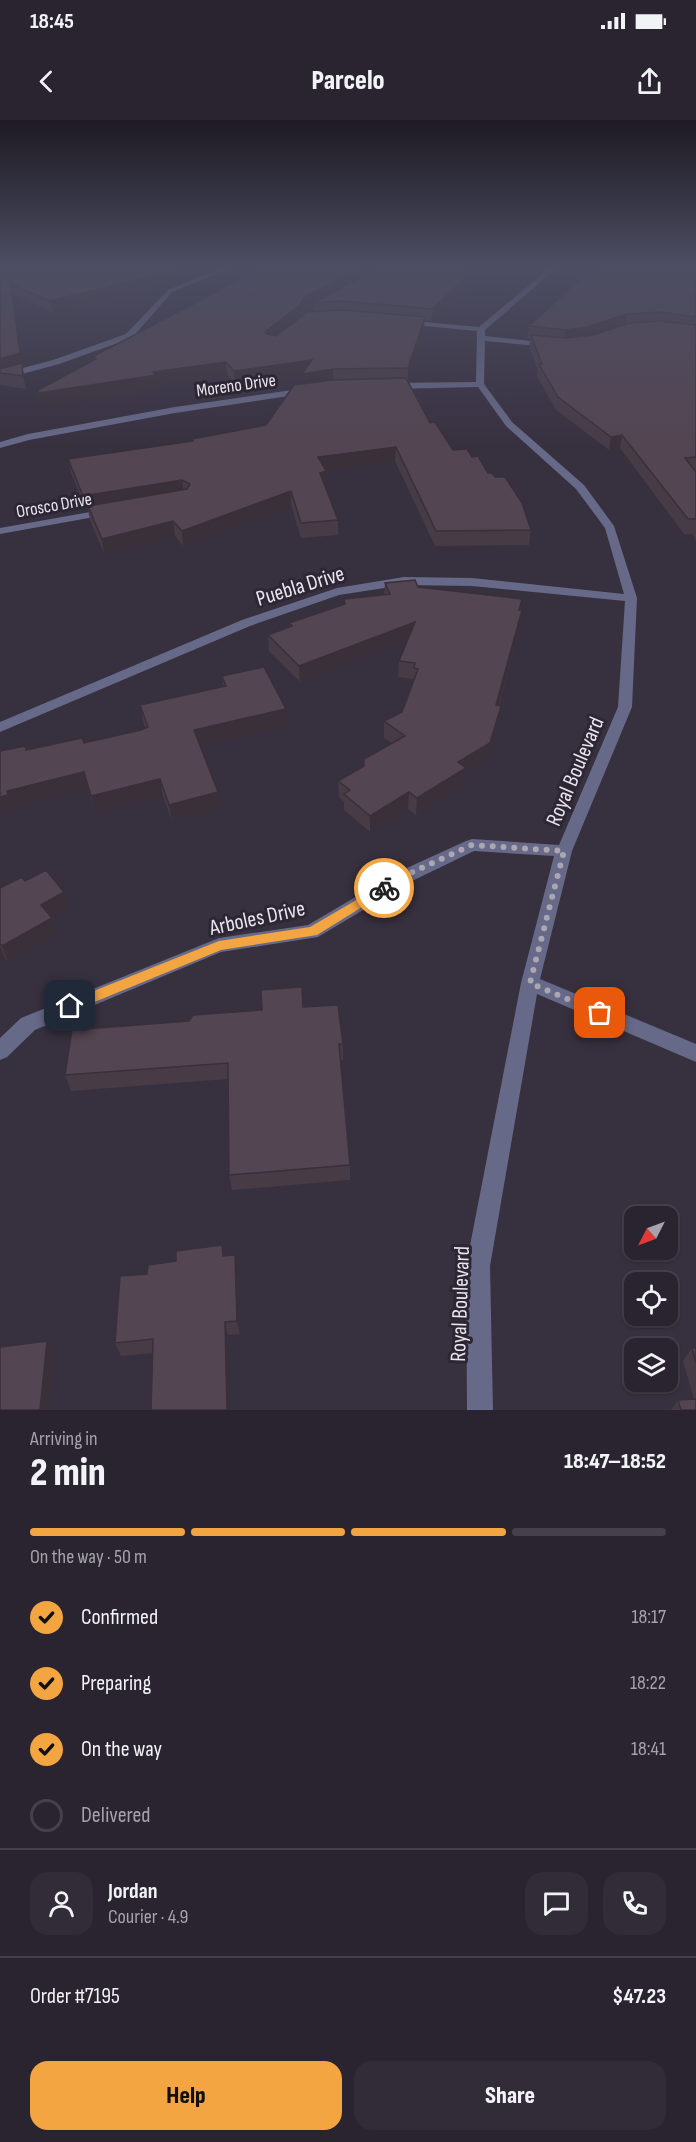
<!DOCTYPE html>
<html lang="en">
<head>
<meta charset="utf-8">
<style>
  :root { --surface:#29242f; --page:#312c37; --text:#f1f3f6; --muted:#a5a4aa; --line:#45414b; --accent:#f2a541 }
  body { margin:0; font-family:"Sofia Sans Condensed",sans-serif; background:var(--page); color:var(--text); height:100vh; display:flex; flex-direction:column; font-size:22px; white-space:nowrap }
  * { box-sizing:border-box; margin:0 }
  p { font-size:20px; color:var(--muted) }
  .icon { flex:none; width:33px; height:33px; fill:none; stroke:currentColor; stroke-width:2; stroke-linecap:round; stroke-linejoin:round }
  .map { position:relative; height:1290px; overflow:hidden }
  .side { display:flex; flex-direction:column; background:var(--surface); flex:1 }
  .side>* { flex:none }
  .needle { width:39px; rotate:228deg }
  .buttons { position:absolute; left:624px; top:1086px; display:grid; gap:12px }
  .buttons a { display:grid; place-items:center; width:54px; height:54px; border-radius:12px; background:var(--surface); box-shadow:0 2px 4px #0004,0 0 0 2px var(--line); font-size:30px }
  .pin { position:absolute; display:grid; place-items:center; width:51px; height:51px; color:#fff; margin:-26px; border-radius:12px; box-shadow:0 3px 9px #0006 }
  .courier { position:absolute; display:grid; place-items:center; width:60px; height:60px; margin:-30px; border:4px solid #f2a541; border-radius:50%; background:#fff; color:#222; box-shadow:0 2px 8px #0007 }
  .headline em { font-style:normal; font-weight:800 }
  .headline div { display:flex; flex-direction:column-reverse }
  .headline { display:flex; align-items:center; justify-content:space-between; height:102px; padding:0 30px }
  h1 { font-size:39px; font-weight:800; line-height:45px }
  .bar { display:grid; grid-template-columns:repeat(4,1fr); gap:9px 6px; align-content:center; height:72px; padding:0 30px }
  .bar i { height:8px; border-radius:4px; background:var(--line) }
  .bar .selected { background:var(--accent) }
  .bar p { grid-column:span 4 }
  .line { display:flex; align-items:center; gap:15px; padding:0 30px; border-top:2px solid var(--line) }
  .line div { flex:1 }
  .round { display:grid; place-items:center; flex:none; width:63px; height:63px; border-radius:18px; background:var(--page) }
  ol { padding:0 30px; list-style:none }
  li { display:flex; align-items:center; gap:18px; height:66px }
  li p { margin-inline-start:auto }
  li .icon { padding:6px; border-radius:50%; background:var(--accent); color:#111; stroke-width:4 }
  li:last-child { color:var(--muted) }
  li i { width:33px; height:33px; border:3px solid var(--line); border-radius:50% }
  .cta { display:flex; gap:12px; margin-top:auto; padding:12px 30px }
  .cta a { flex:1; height:69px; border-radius:18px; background:var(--accent); color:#111; font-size:24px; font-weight:800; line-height:69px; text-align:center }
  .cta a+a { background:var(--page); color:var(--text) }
  .status { display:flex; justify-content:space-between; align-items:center; height:42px; padding:0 30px; background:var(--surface); direction:ltr }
  .status svg { height:16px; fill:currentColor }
  header { display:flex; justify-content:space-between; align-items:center; height:78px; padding:0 30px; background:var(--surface); font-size:27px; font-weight:800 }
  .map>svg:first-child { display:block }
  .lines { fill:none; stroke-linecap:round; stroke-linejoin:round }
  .minor { fill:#676988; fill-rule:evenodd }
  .wall { fill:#473b46; fill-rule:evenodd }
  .shaded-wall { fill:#3a3039 }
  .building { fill:#534551; stroke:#3a3039; stroke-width:1.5 }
  .route { fill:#f2a541 }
  .done { stroke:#aba6b1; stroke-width:6; stroke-dasharray:0 10.8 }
  .labels { text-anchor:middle; stroke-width:6; stroke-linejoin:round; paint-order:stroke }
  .far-street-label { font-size:18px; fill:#e9e5ee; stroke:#2d2634 }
  .street-label { font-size:22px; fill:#e9e5ee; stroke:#2d2634 }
</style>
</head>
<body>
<div class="status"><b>18:45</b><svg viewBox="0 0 49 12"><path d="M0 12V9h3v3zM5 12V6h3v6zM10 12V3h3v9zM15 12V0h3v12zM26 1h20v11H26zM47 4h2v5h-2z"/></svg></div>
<header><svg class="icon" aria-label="back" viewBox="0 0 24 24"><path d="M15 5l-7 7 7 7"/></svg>Parcelo<svg class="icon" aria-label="share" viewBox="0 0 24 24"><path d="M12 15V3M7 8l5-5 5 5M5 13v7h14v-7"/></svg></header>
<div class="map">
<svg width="696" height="1290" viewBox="0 0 696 1290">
  <rect width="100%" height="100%" fill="#37303f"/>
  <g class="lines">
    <path class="minor" d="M 227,146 L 235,146 L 172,172 L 132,218 L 59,244 L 0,260 L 0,254 L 53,240 L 126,214 L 168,170 Z
      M 552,146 L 559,146 L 485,210 L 485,216 L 549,223 L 553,225 L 549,227 L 485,221 L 484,264 L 512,302 L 584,365 L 614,406 L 637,478 L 632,587 L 572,731 L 540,859 L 696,924 L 696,942 L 537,874 L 490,1146 L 493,1290 L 467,1290 L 466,1146 L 521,863 L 554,736 L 474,731 L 410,762 L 318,817 L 221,832 L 35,910 L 7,937 L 0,940 L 0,918 L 21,898 L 219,818 L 308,805 L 398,752 L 466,721 L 472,719 L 559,725 L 618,587 L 625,481 L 472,466 L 404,465 L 339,475 L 250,506 L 0,612 L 0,602 L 242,500 L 337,468 L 404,457 L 472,458 L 624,474 L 605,408 L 576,369 L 506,306 L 478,267 L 390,269 L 386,266 L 390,263 L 476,262 L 477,211 L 403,204 L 399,202 L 403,200 L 479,207 Z
      M 306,268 L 309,269 L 309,273 L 175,293 L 29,320 L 0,328 L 0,322 L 28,314 L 175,287 Z
      M 107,389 L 111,390 L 111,394 L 0,414 L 0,408 Z"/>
  </g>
  <path class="wall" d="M 0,146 L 197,156 L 52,192 L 13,175 L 23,246 L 22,246 L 26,269 L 0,265 Z
    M 266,146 L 485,146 L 473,155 L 472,162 L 431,201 L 424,200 L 424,209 L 408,261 L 430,303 L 453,330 L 472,337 L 488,353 L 531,410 L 529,425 L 435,426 L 395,341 L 326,350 L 326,365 L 325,366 L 338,400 L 338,415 L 301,418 L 291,385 L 183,426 L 175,416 L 104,434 L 90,400 L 88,390 L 86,391 L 71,353 L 68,339 L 192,321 L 192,319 L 266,305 L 303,264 L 302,254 L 235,264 L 227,254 L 157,264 L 158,268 L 42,286 L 38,270 L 94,239 L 94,236 ZM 313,184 L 313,191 L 276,216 L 300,197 L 304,188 Z
    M 696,146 L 696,351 L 695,351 L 696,352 L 696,422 L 693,414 L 684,414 L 620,328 L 609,330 L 556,290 L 537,256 L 538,250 L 529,227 L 530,218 L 527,218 L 529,206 L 594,157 Z
    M 385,463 L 522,479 L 520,490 L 520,506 L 499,586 L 501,586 L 499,602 L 488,639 L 465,653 L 464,664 L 416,695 L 408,689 L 370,712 L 344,690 L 344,682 L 339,677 L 338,661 L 363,647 L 364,639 L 392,623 L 384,618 L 384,601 L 402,592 L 413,563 L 413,559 L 398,557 L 399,541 L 407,520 L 300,562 L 269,531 L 268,515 L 289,507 L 289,503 L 344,484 L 344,479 L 384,475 Z
    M 222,556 L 286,589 L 287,606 L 200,626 L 218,672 L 220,688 L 172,701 L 163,676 L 95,693 L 88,669 L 12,687 L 13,692 L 0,695 L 26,630 L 84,623 L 141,610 L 145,608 L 143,601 L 140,585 L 223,566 Z
    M 25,761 L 69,789 L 52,798 L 57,814 L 8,842 L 5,838 L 0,841 L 0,768 Z
    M 303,887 L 343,924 L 343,940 L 341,940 L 350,1045 L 350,1060 L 232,1070 L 229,1055 L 228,959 L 71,971 L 65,955 L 189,901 Z
    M 222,1125 L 224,1136 L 235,1135 L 238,1149 L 240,1214 L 228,1215 L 153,1233 L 121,1236 L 115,1223 L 147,1154 L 176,1141 Z
    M 692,1228 L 696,1228 L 696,1290 L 671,1290 L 678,1280 L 694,1279 L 683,1241 Z"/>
  <path class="shaded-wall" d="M 193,146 L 222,146 L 197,156 L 52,192 L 50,181 Z
    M 366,146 L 386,146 L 304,188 L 300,197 L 266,224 L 265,212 L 304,177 Z
    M 471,146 L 485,146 L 473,155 L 472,162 L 431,201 L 432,189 L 465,150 Z
    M 11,164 L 13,175 L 23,246 L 22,246 L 26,269 L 23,256 L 0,252 L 0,239 Z
    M 627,194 L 625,206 L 585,219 L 564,222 L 566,210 Z
    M 425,197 L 424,209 L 408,261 L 408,248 Z
    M 312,240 L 333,249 L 333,262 L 303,266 L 302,254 L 235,264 L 234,251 Z
    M 226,242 L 227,254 L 157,264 L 158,268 L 42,286 L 39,273 L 153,252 Z
    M 622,315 L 620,328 L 609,330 L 611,317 Z
    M 396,327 L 395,341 L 318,351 L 318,337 Z
    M 326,351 L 326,365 L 320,367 L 320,353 Z
    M 182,360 L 184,374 L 88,386 L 88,390 L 86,391 L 83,376 Z
    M 291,371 L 291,385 L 183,426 L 182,411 Z
    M 173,401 L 175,416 L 104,434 L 102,419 Z
    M 522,490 L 520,506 L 494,602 L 496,585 Z
    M 415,502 L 414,518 L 300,562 L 299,546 Z
    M 501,586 L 499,602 L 488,639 L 465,653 L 464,664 L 416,695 L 417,678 L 458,642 Z
    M 286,589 L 287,606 L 196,627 L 194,610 Z
    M 84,652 L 88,669 L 12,687 L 13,692 L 0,695 L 0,677 L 7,671 Z
    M 160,659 L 163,676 L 95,693 L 91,676 Z
    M 218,672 L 220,688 L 172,701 L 169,685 Z
    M 409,672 L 408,689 L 370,712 L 370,696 Z
    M 64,772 L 69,789 L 52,798 L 57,814 L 8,842 L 2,826 L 41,785 Z
    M 0,826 L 5,838 L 0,841 Z
    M 235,1135 L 238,1149 L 240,1214 L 237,1201 Z
    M 225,1202 L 228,1215 L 230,1290 L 227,1290 Z
    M 47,1221 L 55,1234 L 49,1290 L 40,1290 Z"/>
  <path class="building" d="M 0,146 L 193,146 L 50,181 L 11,164 L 20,233 L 0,239 Z
    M 266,146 L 366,146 L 304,177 L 300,185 L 265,212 L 267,214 L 276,216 L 308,192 L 342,190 L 425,197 L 408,248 L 333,249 L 302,254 L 312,240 L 234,251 L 226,242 L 153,252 L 156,255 L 39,273 L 38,270 L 96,239 L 94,236 Z
    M 382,146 L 471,146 L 465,150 L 473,151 L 432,189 L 342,181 L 313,183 Z
    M 607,146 L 696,146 L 696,197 L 661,192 L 627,194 L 587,207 L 566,210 L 529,206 L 584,156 L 594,157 Z
    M 661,201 L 696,205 L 696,337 L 685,338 L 696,352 L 696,399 L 688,399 L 622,315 L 611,317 L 558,277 L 539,244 L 542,244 L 531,215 L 566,218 L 593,215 L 630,203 Z
    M 22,243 L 23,256 L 0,253 L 0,249 Z
    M 406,258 L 430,303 L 435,302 L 453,330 L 467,329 L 472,337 L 478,336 L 488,353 L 492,353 L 495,357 L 505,357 L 522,383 L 531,410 L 436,411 L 396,327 L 318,337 L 326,351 L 320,353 L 338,400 L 301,403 L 291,371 L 182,411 L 173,401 L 102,419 L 88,386 L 187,369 L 190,364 L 182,360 L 83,376 L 68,339 L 193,321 L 192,319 L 266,305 L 294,265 L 333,260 Z
    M 415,460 L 418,467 L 522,479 L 519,490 L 522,490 L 496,585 L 501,586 L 490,623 L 458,642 L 466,648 L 417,678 L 409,672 L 370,696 L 344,674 L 350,670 L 338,661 L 364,646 L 364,639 L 405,616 L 384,601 L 402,592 L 418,549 L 414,548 L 415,543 L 399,541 L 415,502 L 299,546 L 268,515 L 292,506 L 289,503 L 345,484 L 344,479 L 390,474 L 385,463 Z
    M 264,547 L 286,589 L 194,610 L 218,672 L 169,685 L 160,659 L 91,676 L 84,652 L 7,671 L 8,675 L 0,677 L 0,631 L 25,626 L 26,630 L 82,618 L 84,623 L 141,610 L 148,607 L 140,585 L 226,566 L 222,556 Z
    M 46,750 L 64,772 L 41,785 L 52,798 L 2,826 L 0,823 L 0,768 L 22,757 L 25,761 Z
    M 302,867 L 303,887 L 338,885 L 343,924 L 339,924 L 350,1045 L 229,1055 L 228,943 L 65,955 L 72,910 L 189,901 L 193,895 L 262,890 L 261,870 Z
    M 222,1125 L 223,1136 L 235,1135 L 237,1201 L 225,1202 L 227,1290 L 151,1290 L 153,1219 L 115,1223 L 120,1156 L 147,1154 L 148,1145 L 176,1141 L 176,1131 Z
    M 47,1221 L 40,1290 L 0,1290 L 0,1227 Z
    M 692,1228 L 696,1228 L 696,1243 Z
    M 696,1279 L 696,1290 L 681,1290 L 678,1280 Z"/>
  <linearGradient id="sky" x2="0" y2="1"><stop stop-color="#1e1a23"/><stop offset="0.45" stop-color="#4d4e63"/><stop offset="1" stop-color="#4d4e63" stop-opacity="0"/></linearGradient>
  <rect width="696" height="326" fill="url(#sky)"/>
  <path class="route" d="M 384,764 L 390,768 L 388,771 L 317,815 L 221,830 L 75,890 L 66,890 L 64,886 L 66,882 L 219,821 L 310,807 Z"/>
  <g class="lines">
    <path class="done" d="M 384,768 L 404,756 L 472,725 L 564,731 L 530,863 L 600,893"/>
  </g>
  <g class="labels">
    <g class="far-street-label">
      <text transform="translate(236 265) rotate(-8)" y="6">Moreno Drive</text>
      <text transform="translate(54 385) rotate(-10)" y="6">Orosco Drive</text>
    </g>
    <g class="street-label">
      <text transform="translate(300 465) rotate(-17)" y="8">Puebla Drive</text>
      <text transform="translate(574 651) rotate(-67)" y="8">Royal Boulevard</text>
      <text transform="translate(257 797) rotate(-12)" y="8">Arboles Drive</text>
      <text transform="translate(459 1184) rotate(-88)" y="8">Royal Boulevard</text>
    </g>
  </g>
</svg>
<div class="buttons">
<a><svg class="needle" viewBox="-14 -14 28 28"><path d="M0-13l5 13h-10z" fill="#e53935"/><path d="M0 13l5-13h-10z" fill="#a5a4aa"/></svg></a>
<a><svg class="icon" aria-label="locate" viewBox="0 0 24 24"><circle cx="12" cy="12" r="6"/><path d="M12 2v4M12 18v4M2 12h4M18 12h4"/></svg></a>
<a><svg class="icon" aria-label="layers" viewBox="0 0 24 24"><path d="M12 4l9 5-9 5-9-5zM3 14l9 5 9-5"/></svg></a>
</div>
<div class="pin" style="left:600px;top:893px;background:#ea580c"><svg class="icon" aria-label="bag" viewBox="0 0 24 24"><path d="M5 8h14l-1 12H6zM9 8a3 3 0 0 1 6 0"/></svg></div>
<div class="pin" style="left:70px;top:886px;background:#1f2937"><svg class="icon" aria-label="home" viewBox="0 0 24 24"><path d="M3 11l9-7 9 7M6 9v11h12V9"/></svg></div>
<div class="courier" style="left:384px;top:768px"><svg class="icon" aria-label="bike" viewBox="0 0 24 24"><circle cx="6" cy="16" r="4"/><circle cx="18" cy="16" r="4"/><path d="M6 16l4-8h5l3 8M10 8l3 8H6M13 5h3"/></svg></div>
</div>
<section class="side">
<div class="headline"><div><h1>2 min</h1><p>Arriving in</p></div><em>18:47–18:52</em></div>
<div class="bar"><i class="selected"></i><i class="selected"></i><i class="selected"></i><i></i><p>On the way · 50 m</p></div>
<ol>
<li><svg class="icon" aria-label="check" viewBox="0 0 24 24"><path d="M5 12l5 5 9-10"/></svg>Confirmed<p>18:17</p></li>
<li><svg class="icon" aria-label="check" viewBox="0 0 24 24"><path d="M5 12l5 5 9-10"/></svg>Preparing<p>18:22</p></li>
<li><svg class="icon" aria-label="check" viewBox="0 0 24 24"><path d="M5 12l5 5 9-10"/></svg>On the way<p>18:41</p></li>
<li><i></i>Delivered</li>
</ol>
<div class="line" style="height:108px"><a class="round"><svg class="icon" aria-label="person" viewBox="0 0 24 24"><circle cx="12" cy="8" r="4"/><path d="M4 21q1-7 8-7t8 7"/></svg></a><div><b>Jordan</b><p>Courier · 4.9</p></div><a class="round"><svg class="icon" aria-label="chat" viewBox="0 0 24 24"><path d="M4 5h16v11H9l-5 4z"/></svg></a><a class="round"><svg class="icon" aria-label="phone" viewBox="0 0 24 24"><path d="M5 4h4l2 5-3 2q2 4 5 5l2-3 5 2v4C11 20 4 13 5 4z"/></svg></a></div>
<div class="line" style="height:78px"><div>Order #7195</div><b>$47.23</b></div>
<div class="cta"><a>Help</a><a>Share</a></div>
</section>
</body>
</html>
